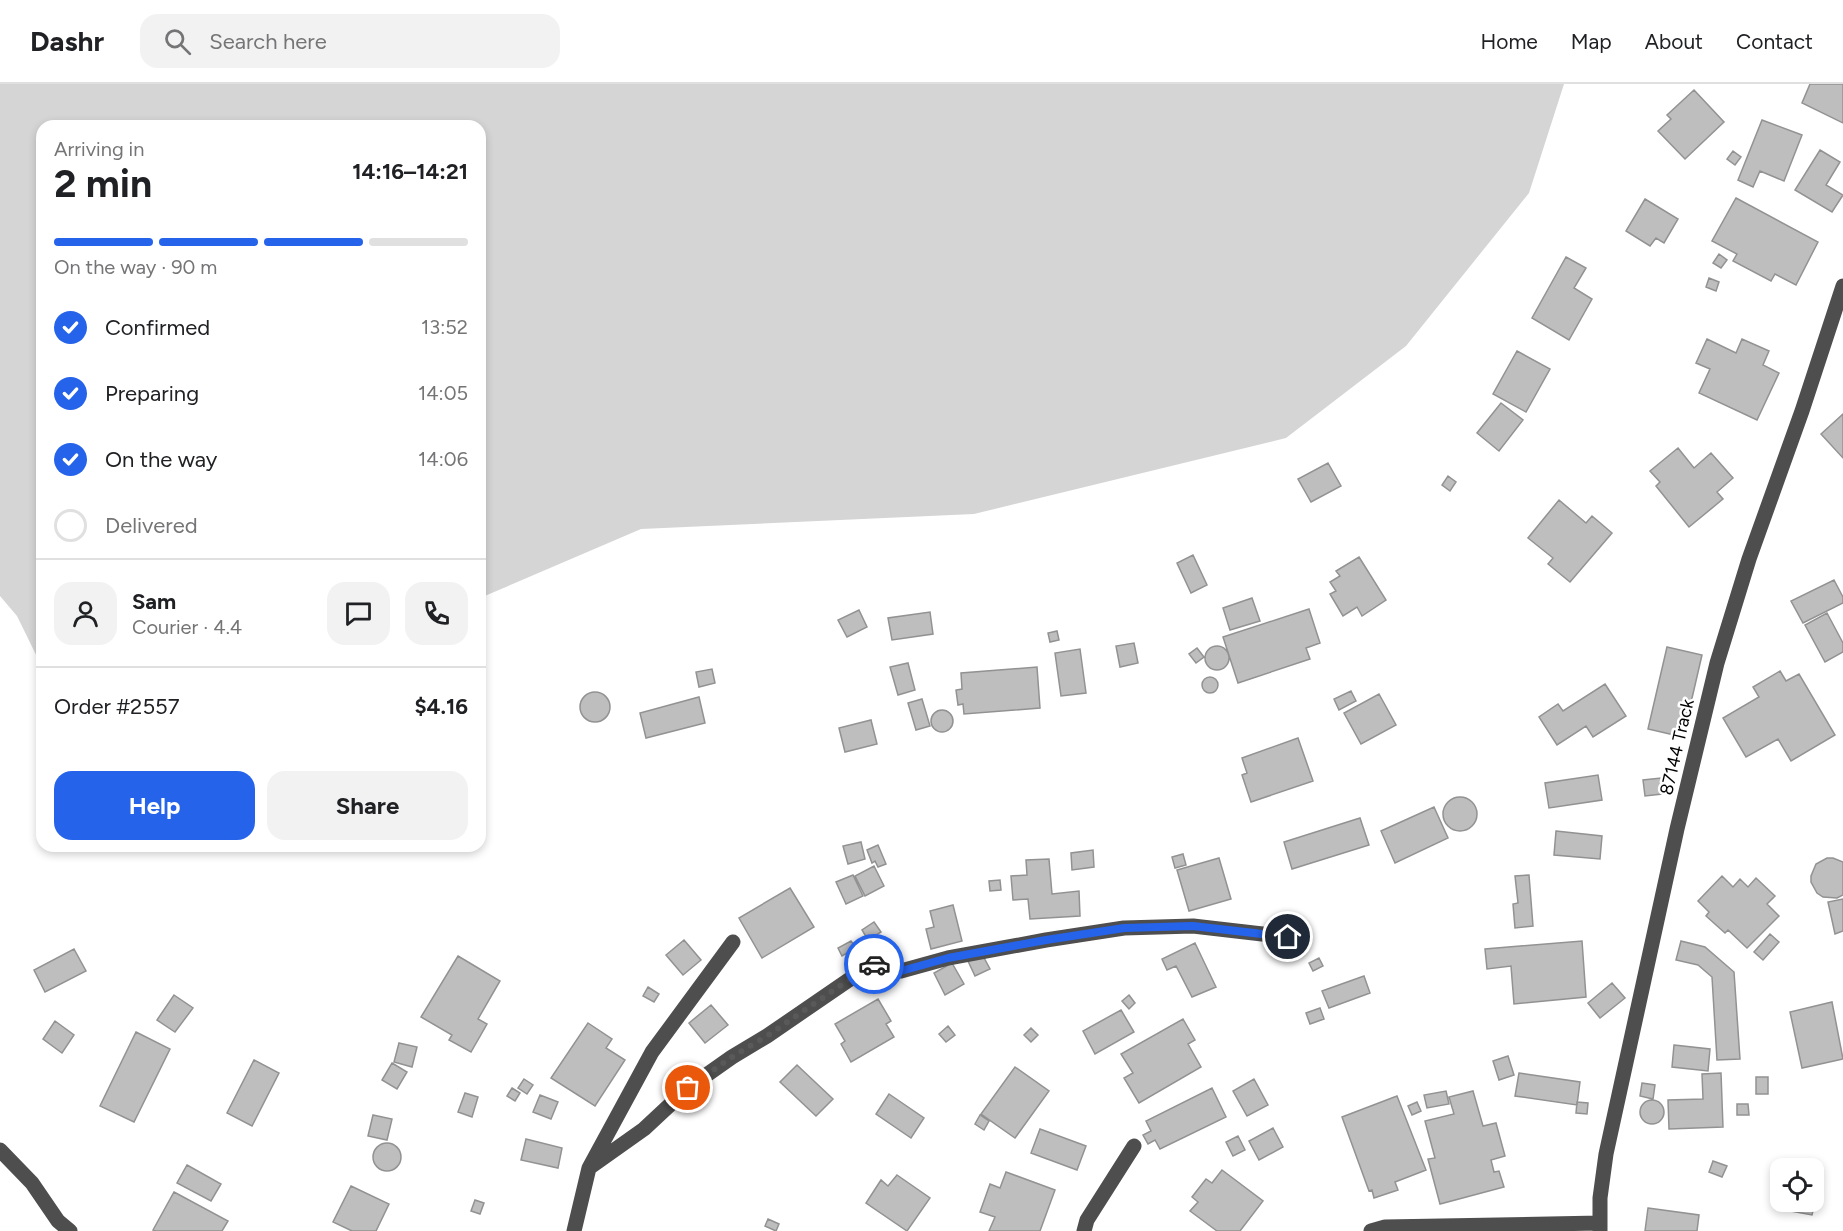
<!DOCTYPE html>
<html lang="en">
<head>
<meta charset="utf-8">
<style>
  :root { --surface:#fff; --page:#f2f2f2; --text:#202124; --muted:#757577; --line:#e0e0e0; --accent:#2563eb }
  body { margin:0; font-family:Figtree,sans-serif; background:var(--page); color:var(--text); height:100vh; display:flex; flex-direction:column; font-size:22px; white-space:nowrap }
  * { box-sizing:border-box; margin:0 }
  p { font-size:20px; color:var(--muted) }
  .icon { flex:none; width:33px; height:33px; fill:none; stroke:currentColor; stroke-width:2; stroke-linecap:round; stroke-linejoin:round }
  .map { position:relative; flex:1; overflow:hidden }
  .drawer { position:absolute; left:36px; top:36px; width:450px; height:732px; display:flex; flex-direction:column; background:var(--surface); border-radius:18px; box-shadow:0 3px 9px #0003 }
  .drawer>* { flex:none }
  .controls { position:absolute; left:1770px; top:1074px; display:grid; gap:12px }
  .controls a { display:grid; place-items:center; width:54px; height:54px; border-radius:12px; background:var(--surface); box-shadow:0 3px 9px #0003; font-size:30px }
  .pin { position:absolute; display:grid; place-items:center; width:51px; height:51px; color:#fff; margin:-26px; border:3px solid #fff; border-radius:50%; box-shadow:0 2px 6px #0007 }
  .courier { position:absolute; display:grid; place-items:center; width:60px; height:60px; margin:-30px; border:4px solid #2563eb; border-radius:50%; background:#fff; color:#222; box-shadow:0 2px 8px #0007 }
  .headline em { font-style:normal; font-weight:700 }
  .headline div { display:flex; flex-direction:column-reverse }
  .headline { display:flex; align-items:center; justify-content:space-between; height:102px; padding:0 18px }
  h1 { font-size:39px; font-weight:700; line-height:45px }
  .bar { display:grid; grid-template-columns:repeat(4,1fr); gap:9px 6px; align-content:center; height:72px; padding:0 18px }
  .bar i { height:8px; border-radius:4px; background:var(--line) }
  .bar .current { background:var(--accent) }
  .bar p { grid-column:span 4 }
  .line { display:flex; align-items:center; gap:15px; padding:0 18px; border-top:2px solid var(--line) }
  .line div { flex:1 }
  .round { display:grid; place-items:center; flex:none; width:63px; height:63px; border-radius:18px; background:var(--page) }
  ol { padding:0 18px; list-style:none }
  li { display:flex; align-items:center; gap:18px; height:66px }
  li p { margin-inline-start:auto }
  li .icon { padding:6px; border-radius:50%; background:var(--accent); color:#fff; stroke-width:4 }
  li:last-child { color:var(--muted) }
  li i { width:33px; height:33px; border:3px solid var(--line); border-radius:50% }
  .action { display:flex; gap:12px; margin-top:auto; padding:12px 18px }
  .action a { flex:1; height:69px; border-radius:18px; background:var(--accent); color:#fff; font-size:24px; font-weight:700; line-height:69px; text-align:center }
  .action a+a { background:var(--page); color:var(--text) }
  header { display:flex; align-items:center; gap:36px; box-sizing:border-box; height:84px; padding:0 30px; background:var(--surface); border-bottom:2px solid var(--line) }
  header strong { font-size:28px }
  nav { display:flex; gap:33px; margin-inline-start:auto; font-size:21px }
  .search { width:420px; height:54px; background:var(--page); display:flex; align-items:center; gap:15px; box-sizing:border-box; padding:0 21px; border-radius:18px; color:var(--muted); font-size:22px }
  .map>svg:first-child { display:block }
  .green { fill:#d5d5d5 }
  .building { fill:#bebebe; stroke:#929292; stroke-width:1.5 }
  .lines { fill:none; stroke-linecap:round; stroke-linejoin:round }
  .minor { stroke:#4e4e4e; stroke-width:15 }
  .done { stroke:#595959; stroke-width:6; stroke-dasharray:0 10.8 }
  .route { stroke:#2563eb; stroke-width:8 }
  .labels { text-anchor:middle; stroke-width:5; stroke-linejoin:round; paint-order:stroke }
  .street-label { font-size:18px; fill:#000; stroke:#fff }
</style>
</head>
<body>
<header>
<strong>Dashr</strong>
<div class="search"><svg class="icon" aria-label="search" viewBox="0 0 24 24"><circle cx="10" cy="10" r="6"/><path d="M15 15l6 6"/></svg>Search here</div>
<nav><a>Home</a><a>Map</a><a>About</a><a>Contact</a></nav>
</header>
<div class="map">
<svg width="1843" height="1147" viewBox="0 0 1843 1147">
  <rect width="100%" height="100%" fill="#fff"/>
  <path class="green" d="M 0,0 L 1564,0 L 1529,109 L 1406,262 L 1286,354 L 974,430 L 641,445 L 480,514 L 480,42 L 42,42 L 42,583 L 17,532 L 0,512 Z"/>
  <path class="building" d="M 1810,0 L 1843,0 L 1843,39 L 1802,19 Z
    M 1694,6 L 1724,38 L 1685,75 L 1658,47 L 1671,35 L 1667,31 Z
    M 1762,36 L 1802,51 L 1784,97 L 1760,87 L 1753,103 L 1738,96 Z
    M 1820,66 L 1840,78 L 1826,101 L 1843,111 L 1832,128 L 1795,106 Z
    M 1733,67 L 1741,73 L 1735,81 L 1727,75 Z
    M 1736,114 L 1818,158 L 1796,201 L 1775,190 L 1771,197 L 1733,177 L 1737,170 L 1712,157 Z
    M 1645,115 L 1678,135 L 1664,159 L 1656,154 L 1650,162 L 1626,147 Z
    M 1719,170 L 1727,176 L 1721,184 L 1713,179 Z
    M 1566,173 L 1586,184 L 1574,204 L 1592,215 L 1569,256 L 1532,234 Z
    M 1709,194 L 1719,198 L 1716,207 L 1706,203 Z
    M 1707,255 L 1736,269 L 1742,255 L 1769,267 L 1763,281 L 1779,289 L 1757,336 L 1699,309 L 1710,285 L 1696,279 Z
    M 1517,267 L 1550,285 L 1526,328 L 1493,310 Z
    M 1501,319 L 1523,336 L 1499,367 L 1477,349 Z
    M 1843,330 L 1843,374 L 1821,350 Z
    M 1678,364 L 1694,384 L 1711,369 L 1733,394 L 1717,408 L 1723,415 L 1689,443 L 1656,402 L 1660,398 L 1650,387 Z
    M 1328,379 L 1341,402 L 1311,418 L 1298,395 Z
    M 1448,392 L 1456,398 L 1450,407 L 1442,401 Z
    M 1559,416 L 1586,439 L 1592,432 L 1612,449 L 1570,498 L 1548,480 L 1553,474 L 1528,454 Z
    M 1193,471 L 1207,501 L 1191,509 L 1177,479 Z
    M 1359,473 L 1386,516 L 1362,532 L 1357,523 L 1343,532 L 1330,510 L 1336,507 L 1330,498 L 1340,492 L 1336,487 Z
    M 1834,496 L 1843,513 L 1843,519 L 1803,539 L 1791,517 Z
    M 1252,514 L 1260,537 L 1230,546 L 1223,524 Z
    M 1309,525 L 1320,559 L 1306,564 L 1310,575 L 1238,599 L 1223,553 Z
    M 859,526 L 867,543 L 847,553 L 838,536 Z
    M 930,528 L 933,550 L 892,556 L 888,534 Z
    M 1827,529 L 1843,559 L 1843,568 L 1825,578 L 1805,541 Z
    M 1057,547 L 1059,556 L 1050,558 L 1048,549 Z
    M 1134,559 L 1138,579 L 1120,583 L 1116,562 Z
    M1205 574a12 12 0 1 1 24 0a12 12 0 1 1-24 0Z
    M 1667,563 L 1702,571 L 1683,653 L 1648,645 Z
    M 1197,564 L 1204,573 L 1196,579 L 1189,570 Z
    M 1080,565 L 1086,609 L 1061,612 L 1055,569 Z
    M 908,579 L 915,606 L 898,611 L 890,583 Z
    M 1037,583 L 1040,624 L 964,630 L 963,620 L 958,621 L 956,606 L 962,605 L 961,589 Z
    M 712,585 L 715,599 L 699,603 L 696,588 Z
    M 1780,587 L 1786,597 L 1799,590 L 1835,651 L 1791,677 L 1778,655 L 1746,673 L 1723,634 L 1759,613 L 1753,603 Z
    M1202 601a8 8 0 1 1 16 0a8 8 0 1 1-16 0Z
    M 1605,600 L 1626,632 L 1593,653 L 1586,642 L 1557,661 L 1539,633 L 1558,620 L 1563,627 Z
    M 1351,607 L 1356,617 L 1339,626 L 1334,615 Z
    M580 623a15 15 0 1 1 30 0a15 15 0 1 1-30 0Z
    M 1379,610 L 1396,641 L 1361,660 L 1344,629 Z
    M 699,613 L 705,639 L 646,654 L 640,629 Z
    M 922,615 L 930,642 L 916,646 L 908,619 Z
    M931 637a11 11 0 1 1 22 0a11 11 0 1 1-22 0Z
    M 871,636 L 877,660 L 845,668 L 839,644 Z
    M 1298,654 L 1313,697 L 1251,718 L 1242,691 L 1247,689 L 1242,674 Z
    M 1598,691 L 1602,716 L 1549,724 L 1545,699 Z
    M 1661,694 L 1662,710 L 1645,712 L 1643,696 Z
    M1443 730a17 17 0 1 1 34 0a17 17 0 1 1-34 0Z
    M 1434,723 L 1448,754 L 1395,779 L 1381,747 Z
    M 1360,734 L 1369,761 L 1292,785 L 1284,758 Z
    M 1556,747 L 1602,752 L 1600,775 L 1554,771 Z
    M 861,758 L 865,775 L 848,780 L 843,762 Z
    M 878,761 L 886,780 L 878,783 L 875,777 L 872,779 L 867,766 Z
    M 1093,766 L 1094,783 L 1072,786 L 1071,769 Z
    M 1183,770 L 1186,781 L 1175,784 L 1172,773 Z
    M 1219,774 L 1231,815 L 1189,827 L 1177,786 Z
    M 1827,774 L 1833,774 L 1843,778 L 1843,811 L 1837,814 L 1823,813 L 1817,809 L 1811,798 L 1811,792 L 1816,780 Z
    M 1049,775 L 1052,810 L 1079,807 L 1080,832 L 1030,835 L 1028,815 L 1013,816 L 1011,792 L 1027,791 L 1026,776 Z
    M 874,782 L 884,802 L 865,812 L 855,792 Z
    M 853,791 L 863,812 L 846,820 L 836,798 Z
    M 1529,791 L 1533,842 L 1515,844 L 1513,820 L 1518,819 L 1515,792 Z
    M 1722,792 L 1733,803 L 1740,795 L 1748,803 L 1756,794 L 1775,812 L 1767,820 L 1779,832 L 1747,864 L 1728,846 L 1725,849 L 1706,832 L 1709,828 L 1698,817 Z
    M 1000,796 L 1001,806 L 990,807 L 989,797 Z
    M 790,804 L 814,843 L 762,874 L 739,834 Z
    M 1843,815 L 1843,847 L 1835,850 L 1828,818 Z
    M 953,821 L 962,857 L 931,865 L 926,845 L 934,843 L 930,827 Z
    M 874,838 L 881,848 L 868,856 L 862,846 Z
    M 1770,850 L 1779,858 L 1763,876 L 1754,868 Z
    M 684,856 L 701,876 L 683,891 L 666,871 Z
    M 851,857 L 856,864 L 842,872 L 838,864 Z
    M 1582,857 L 1586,913 L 1514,920 L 1511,882 L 1487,885 L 1485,865 Z
    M 1681,857 L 1705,863 L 1734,888 L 1740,975 L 1717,976 L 1712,893 L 1698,881 L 1676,876 Z
    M 1195,859 L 1216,903 L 1192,913 L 1176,882 L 1167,886 L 1162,875 Z
    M 74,865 L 86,887 L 45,908 L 34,886 Z
    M 982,870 L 990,885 L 975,892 L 968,877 Z
    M 458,872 L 500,897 L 478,935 L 487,940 L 471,968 L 449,956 L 452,951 L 421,933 Z
    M 1319,874 L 1323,882 L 1313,887 L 1309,879 Z
    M 952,879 L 964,900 L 945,911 L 934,889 Z
    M 1364,892 L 1370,909 L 1329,924 L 1322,907 Z
    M 1612,899 L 1625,914 L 1600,934 L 1588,919 Z
    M 648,903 L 659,910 L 654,918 L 643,912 Z
    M 174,911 L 193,924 L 175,948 L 157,936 Z
    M 1129,911 L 1135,919 L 1129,925 L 1122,917 Z
    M 878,915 L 891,937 L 886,940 L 894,953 L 851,978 L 841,960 L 845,957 L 835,940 Z
    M 1832,918 L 1843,975 L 1802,984 L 1790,928 Z
    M 711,921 L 728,941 L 705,959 L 689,939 Z
    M 1320,924 L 1324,935 L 1310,940 L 1306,929 Z
    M 1121,926 L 1134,948 L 1095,970 L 1083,947 Z
    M 1183,935 L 1195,956 L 1188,960 L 1201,983 L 1139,1019 L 1124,994 L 1133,989 L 1121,970 Z
    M 55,937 L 74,951 L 62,969 L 43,955 Z
    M 588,939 L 612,955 L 606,964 L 625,976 L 595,1022 L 551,994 Z
    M 948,942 L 955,951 L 946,958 L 939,950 Z
    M 1031,944 L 1038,951 L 1031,958 L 1024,951 Z
    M 136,948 L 170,965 L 134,1038 L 100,1022 Z
    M 399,959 L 417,963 L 412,983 L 394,978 Z
    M 1674,961 L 1710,965 L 1708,987 L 1672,983 Z
    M 1508,972 L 1514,991 L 1499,996 L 1493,977 Z
    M 254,976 L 279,989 L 252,1042 L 227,1029 Z
    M 392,979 L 407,988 L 397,1005 L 382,996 Z
    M 797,981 L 833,1015 L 816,1032 L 780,998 Z
    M 1015,983 L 1049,1007 L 1015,1054 L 981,1030 Z
    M 1519,989 L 1580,998 L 1577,1021 L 1515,1012 Z
    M 1721,989 L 1723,1043 L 1669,1045 L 1668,1016 L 1703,1015 L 1702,990 Z
    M 1756,993 L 1768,993 L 1768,1010 L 1756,1010 Z
    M 524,995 L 533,1001 L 527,1010 L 518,1004 Z
    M 1254,995 L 1268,1021 L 1247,1032 L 1233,1007 Z
    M 1642,999 L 1655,1001 L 1653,1015 L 1640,1012 Z
    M 512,1004 L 520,1009 L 515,1017 L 507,1012 Z
    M 1212,1004 L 1226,1033 L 1160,1065 L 1155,1056 L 1148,1060 L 1143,1051 L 1151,1047 L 1146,1037 Z
    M 1446,1007 L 1449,1020 L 1427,1024 L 1424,1011 Z
    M 1473,1007 L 1483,1042 L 1496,1039 L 1505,1072 L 1491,1076 L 1494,1088 L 1499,1087 L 1504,1103 L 1440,1120 L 1428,1075 L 1435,1074 L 1425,1037 L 1454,1030 L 1449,1013 Z
    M 465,1009 L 478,1013 L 472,1033 L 458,1028 Z
    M 889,1010 L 924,1034 L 911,1054 L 876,1030 Z
    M 540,1011 L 558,1018 L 551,1035 L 533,1028 Z
    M 1397,1012 L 1426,1086 L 1395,1098 L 1398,1106 L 1374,1114 L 1372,1106 L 1369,1107 L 1342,1033 Z
    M1640 1028a12 12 0 1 1 24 0a12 12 0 1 1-24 0Z
    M 1417,1018 L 1421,1027 L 1412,1031 L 1408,1022 Z
    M 1577,1018 L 1588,1019 L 1587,1030 L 1576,1029 Z
    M 1737,1020 L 1748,1020 L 1749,1031 L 1737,1031 Z
    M 373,1031 L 392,1035 L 387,1056 L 368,1052 Z
    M 980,1031 L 989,1037 L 984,1046 L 975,1040 Z
    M 1273,1044 L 1283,1063 L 1259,1076 L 1249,1057 Z
    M 1040,1045 L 1086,1062 L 1077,1086 L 1031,1069 Z
    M 1238,1052 L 1245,1066 L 1233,1072 L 1226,1058 Z
    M 526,1055 L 562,1064 L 558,1084 L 521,1076 Z
    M373 1073a14 14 0 1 1 28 0a14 14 0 1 1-28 0Z
    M 1713,1077 L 1727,1082 L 1722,1093 L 1709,1088 Z
    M 187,1081 L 221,1100 L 211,1117 L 177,1099 Z
    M 1222,1086 L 1263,1117 L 1240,1147 L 1217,1147 L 1190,1127 L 1198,1118 L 1192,1113 L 1206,1095 L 1212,1099 Z
    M 1006,1088 L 1055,1106 L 1040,1147 L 989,1147 L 995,1133 L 980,1128 L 990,1100 L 1000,1104 Z
    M 1814,1089 L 1822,1090 L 1812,1131 L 1790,1127 L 1792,1118 L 1814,1118 Z
    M 897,1091 L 930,1114 L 907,1147 L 866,1119 L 881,1096 L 888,1102 Z
    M 351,1102 L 389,1120 L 376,1147 L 352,1147 L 333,1138 Z
    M 174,1108 L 228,1137 L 222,1147 L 156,1147 L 153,1146 Z
    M 475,1116 L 484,1119 L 480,1130 L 471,1127 Z
    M 1648,1124 L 1699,1131 L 1697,1147 L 1645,1147 Z
    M 768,1135 L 779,1140 L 776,1147 L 765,1142 Z"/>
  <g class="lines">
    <path class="minor" d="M 0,1066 L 32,1099 L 58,1137 L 70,1147
      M 589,1084 L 644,1045 L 688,1004 L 732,973 L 767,952 L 872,880 L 901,887 L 948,874 L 1046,856 L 1124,844 L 1193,842 L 1288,853
      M 574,1147 L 589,1084 L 652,968 L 733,858
      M 1084,1147 L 1087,1136 L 1134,1062
      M 1371,1147 L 1385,1143 L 1600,1139
      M 1600,1147 L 1600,1114 L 1606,1070 L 1677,745 L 1717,579 L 1749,475 L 1802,327 L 1843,202"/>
  </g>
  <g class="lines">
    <path class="done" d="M 688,1004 L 732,973 L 767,952 L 872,880 L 874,880"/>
    <path class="route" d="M 874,880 L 901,887 L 948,874 L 1046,856 L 1124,844 L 1193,842 L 1288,853"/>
  </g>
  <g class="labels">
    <g class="street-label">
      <text transform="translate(1677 663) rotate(-77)" y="6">87144 Track</text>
    </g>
  </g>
</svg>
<div class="controls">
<a><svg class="icon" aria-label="locate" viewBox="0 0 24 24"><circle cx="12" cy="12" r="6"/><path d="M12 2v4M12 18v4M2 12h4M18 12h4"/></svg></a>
</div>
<div class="pin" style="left:688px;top:1004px;background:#ea580c"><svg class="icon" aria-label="bag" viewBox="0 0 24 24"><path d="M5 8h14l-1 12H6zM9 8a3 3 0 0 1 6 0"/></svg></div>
<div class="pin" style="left:1288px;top:853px;background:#1f2937"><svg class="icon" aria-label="home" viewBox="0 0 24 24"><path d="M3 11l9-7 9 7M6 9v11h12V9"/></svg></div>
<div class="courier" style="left:874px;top:880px"><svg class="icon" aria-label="car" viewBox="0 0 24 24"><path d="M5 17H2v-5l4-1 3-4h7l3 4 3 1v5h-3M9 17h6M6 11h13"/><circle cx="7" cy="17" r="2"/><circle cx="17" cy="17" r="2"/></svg></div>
<section class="drawer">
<div class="headline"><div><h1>2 min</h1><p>Arriving in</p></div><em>14:16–14:21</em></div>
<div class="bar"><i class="current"></i><i class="current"></i><i class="current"></i><i></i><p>On the way · 90 m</p></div>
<ol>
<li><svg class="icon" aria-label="check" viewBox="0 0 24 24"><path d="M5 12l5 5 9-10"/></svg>Confirmed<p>13:52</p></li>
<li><svg class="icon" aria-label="check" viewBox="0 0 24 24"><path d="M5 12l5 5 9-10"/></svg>Preparing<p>14:05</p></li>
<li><svg class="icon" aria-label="check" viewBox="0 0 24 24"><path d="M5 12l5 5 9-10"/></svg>On the way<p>14:06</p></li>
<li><i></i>Delivered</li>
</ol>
<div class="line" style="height:108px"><a class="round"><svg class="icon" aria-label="person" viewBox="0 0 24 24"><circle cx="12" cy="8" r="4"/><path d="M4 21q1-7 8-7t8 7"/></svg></a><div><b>Sam</b><p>Courier · 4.4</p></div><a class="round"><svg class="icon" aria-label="chat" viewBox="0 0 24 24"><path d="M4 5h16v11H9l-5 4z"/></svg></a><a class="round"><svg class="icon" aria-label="phone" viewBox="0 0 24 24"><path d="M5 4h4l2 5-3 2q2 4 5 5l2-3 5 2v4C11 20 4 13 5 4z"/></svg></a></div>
<div class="line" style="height:78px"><div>Order #2557</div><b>$4.16</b></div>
<div class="action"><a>Help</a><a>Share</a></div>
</section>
</div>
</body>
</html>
